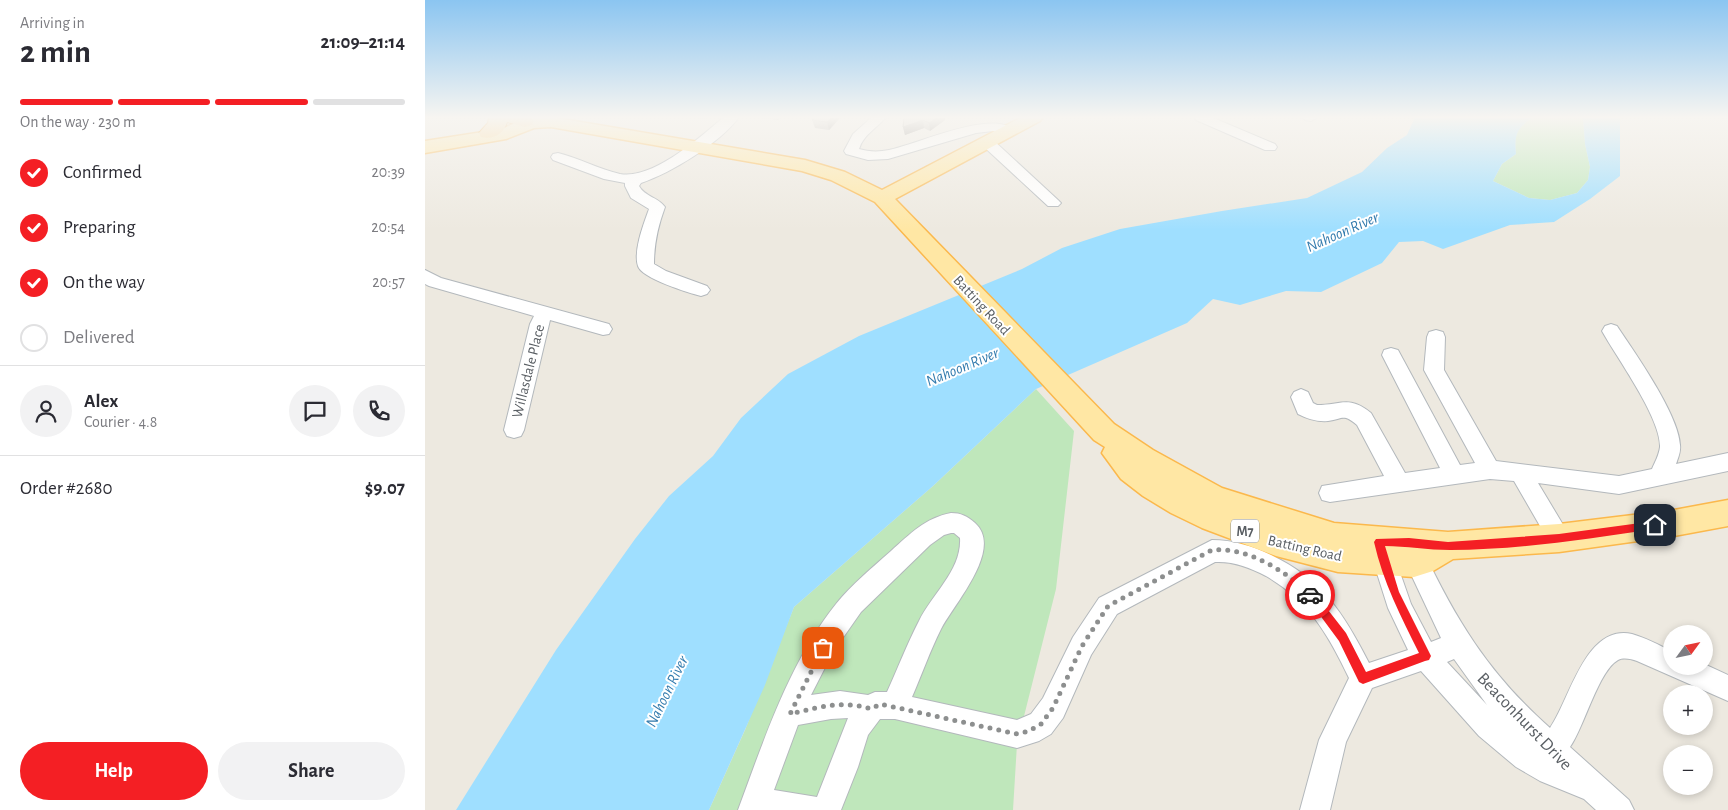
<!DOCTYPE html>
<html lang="en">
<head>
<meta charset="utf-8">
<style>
  :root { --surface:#fff; --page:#f2f2f3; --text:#2b2b33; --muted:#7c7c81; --line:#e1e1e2; --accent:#f41f24 }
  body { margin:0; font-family:"Alegreya Sans",sans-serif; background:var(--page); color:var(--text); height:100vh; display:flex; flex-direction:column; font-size:19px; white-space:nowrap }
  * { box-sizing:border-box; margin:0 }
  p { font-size:16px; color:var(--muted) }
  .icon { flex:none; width:28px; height:28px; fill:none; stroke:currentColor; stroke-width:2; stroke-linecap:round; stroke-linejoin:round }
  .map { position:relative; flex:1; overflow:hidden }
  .drawer { display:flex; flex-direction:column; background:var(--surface); width:425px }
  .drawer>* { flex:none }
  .needle { width:32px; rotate:57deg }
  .buttons { position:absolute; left:1238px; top:625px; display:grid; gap:10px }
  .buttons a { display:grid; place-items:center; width:50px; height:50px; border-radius:50%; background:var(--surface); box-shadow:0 2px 8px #0003; font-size:25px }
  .pin { position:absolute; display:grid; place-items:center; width:42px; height:42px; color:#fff; margin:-21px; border-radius:10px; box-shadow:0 2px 8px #0006 }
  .courier { position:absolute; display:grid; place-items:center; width:50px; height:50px; margin:-25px; border:4px solid #f41f24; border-radius:50%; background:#fff; color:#222; box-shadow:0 1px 6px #0007 }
  .headline em { font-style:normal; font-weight:700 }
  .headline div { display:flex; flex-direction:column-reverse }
  .headline { display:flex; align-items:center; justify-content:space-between; height:85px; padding:0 20px }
  h1 { font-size:32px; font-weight:700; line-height:38px }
  .bar { display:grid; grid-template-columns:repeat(4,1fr); gap:8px 5px; align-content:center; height:60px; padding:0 20px }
  .bar i { height:6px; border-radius:4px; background:var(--line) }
  .bar .current { background:var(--accent) }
  .bar p { grid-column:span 4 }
  .line { display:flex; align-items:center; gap:12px; padding:0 20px; border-top:1px solid var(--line) }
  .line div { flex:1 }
  .round { display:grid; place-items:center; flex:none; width:52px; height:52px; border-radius:26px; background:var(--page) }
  ol { padding:0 20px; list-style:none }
  li { display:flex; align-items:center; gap:15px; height:55px }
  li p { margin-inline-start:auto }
  li .icon { padding:5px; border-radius:50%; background:var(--accent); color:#fff; stroke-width:4 }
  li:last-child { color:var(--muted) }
  li i { width:28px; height:28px; border:2px solid var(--line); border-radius:50% }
  .action { display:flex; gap:10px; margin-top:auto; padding:10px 20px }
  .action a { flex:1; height:58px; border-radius:30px; background:var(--accent); color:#fff; font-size:20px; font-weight:700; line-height:58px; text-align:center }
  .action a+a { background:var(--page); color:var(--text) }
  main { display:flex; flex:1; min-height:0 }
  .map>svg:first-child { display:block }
  .green { fill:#bfe7bb }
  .water { fill:#9fdfff }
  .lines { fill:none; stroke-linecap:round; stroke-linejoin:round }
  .minor-casing { stroke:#b3b8bc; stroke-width:2 }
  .major-casing { stroke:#fbb84c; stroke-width:3 }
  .highway-casing { stroke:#ee8b00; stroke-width:2 }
  .minor { fill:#fff; fill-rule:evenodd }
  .major { fill:#ffe7a4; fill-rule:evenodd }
  .highway { fill:#ffd486; fill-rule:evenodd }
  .wall { fill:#aca8a3 }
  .shaded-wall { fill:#8c8884 }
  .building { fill:#c8c3bd; stroke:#8c8884 }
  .route { fill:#f41f24 }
  .done { stroke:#8d8f8f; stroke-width:5; stroke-dasharray:0 9 }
  .labels { text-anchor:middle; stroke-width:4; stroke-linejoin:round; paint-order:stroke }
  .shield { fill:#fff; stroke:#8b8e92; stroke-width:1 }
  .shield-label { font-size:14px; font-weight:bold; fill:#595e63 }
  .street-label { font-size:15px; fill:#595e63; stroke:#fff }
  .water-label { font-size:16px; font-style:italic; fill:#347cae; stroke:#fff }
  .near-street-label { font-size:18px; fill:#595e63; stroke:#fff }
</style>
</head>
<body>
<main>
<section class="drawer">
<div class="headline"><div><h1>2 min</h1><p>Arriving in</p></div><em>21:09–21:14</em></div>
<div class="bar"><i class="current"></i><i class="current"></i><i class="current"></i><i></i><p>On the way · 230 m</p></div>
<ol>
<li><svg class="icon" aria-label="check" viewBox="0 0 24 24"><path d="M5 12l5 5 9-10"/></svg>Confirmed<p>20:39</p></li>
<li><svg class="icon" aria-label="check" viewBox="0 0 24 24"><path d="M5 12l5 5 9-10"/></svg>Preparing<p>20:54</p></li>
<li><svg class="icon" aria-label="check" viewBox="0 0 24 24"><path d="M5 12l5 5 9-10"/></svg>On the way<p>20:57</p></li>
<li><i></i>Delivered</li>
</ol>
<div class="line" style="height:90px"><a class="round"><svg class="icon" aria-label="person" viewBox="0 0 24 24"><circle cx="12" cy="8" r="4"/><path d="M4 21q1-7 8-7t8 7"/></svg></a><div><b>Alex</b><p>Courier · 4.8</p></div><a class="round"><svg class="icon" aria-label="chat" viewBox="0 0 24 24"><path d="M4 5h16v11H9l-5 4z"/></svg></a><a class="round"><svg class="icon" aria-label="phone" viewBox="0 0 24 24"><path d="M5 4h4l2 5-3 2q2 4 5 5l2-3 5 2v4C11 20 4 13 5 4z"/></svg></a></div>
<div class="line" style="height:65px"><div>Order #2680</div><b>$9.07</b></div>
<div class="action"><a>Help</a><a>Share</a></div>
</section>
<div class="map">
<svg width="1303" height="810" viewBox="0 0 1303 810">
  <rect width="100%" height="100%" fill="#ede9e0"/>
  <path class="green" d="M 1108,117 L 1158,117 L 1160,144 L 1165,167 L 1163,180 L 1152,193 L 1125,200 L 1104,198 L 1068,181 L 1077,164 L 1091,154 C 1089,133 1091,129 1108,117 Z
    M 611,389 L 649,431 L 631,589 L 592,744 L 588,810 L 284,810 L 320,730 L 369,607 L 508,486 Z"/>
  <path class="water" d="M 990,117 L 1108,117 C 1092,128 1089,134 1091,154 L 1077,164 L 1068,181 L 1104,198 L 1125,200 L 1152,193 L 1163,180 L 1165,167 L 1160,144 L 1158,117 L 1195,117 L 1195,176 L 1165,199 L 1129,222 L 1085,225 L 1018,249 L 998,241 L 974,242 L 957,263 L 896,292 L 861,291 L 815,305 L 788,299 L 762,323 L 611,389 L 508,486 L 369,607 L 340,685 L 284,810 L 31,810 L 131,650 L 210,539 L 244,496 L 288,456 L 316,418 L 363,374 L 434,336 L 597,269 L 637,248 L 695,229 L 797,211 L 882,198 L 937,172 L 962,148 L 982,135 Z"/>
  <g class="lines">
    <g class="minor-casing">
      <path id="minor" d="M 299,117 L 314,117 C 295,143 246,173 216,183 L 214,186 C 220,197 233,197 240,207 C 233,226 229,244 229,264 L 241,271 L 282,286 L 285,290 L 282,294 L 276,296 C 264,293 216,278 213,266 C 208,251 219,223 224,209 L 206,198 L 200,186 L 200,183 L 179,179 L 128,160 L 126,157 L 128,154 L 133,153 C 154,158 173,169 195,174 C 228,180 275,137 299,117 Z
        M 447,117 L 461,117 C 452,128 438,135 434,149 C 444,152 454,152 464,150 C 491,145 571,107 591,132 L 584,136 L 568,131 L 551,133 L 463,159 L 443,160 L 421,154 L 419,151 L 428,134 Z
        M 769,117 L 786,117 L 850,144 L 852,147 L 850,150 L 840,150 L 771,120 Z
        M 878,117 L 893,117 L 886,121 L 880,120 Z
        M 563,139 L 568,140 L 633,200 L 636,203 L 633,206 L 623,206 L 558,146 L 556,143 L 558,140 Z
        M 0,270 L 16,278 L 184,324 L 187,329 L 184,334 L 178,335 L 125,320 L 99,430 L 96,436 L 89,438 L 82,436 L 79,430 L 105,324 L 109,316 L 4,286 L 0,284 Z
        M 1186,324 L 1192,326 C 1210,353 1254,415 1255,445 C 1256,452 1253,458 1251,464 L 1303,453 L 1303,471 L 1194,494 L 1113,483 L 1146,538 L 1142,545 L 1134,548 L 1126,545 L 1089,481 L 1065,479 L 905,502 L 897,500 L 894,493 L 897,486 L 959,476 L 932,425 C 918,413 918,419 903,421 C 892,422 883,419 873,414 L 866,397 L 869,392 L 876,389 L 883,392 L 888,403 L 892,405 C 916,405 924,395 946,413 L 980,473 L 1015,468 L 957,355 L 959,350 L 966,348 L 973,350 L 1035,465 L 1050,463 L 999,370 L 1002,337 L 1004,332 L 1011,330 L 1018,332 L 1020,337 L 1019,370 L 1071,461 L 1194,476 L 1227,469 C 1230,462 1234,455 1235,447 C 1236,418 1192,358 1177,331 L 1180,326 Z
        M 526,513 C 536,513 542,516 550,523 C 579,549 529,604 516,629 C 505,651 497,674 487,697 L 592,720 L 606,714 L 618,698 L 648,637 L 674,598 L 787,540 C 808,540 827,546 846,555 C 897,579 919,614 944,663 L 983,650 L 963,608 L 944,548 L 948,541 L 956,537 L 964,541 L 986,604 L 1006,642 L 1016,638 L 975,551 L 979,544 L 987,540 L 995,544 C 1030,619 1063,673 1125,728 C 1145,700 1160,624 1207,634 C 1221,638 1234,645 1246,651 L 1246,666 L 1279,666 L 1279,664 L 1303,675 L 1303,701 L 1212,661 C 1206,659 1199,657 1193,660 C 1174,670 1159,727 1145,747 L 1204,800 L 1209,810 L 1171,810 L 1159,799 L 1115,781 L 1091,767 L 1054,736 L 996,671 L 947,688 L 921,742 L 905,810 L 875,810 L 894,740 L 924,678 C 903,634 884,601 841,576 C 824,567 808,561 790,562 L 692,614 L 666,655 L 638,718 L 626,734 L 614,741 L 592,748 L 470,719 L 455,719 L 443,735 L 433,767 L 416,810 L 313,810 C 339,740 364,663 411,604 C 427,584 447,568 466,551 C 485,534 500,518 526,513 ZM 526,533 L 529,533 L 535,538 C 537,570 507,594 494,621 C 482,644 473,668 462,692 L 450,692 L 443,695 L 415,691 L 386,695 L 408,652 L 436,612 L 505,545 L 519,535 ZM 1029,659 L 1062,705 L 1022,662 ZM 423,718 L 392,797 L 349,790 L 373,725 L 406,719 Z"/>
    </g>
    <g class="major-casing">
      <path id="major" d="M 94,117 L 126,117 L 380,160 L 420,172 L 457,190 L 597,117 L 618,117 L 615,121 L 470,199 L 689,424 L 728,450 L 797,488 L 909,523 L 1023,532 L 1134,524 L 1249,510 L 1303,500 L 1303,526 L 1249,536 L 1134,552 L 1028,559 L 1008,571 L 989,577 L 913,572 L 851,556 L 777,528 L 746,513 L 718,496 L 696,479 L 677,453 L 680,447 L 669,440 L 450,202 L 406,180 L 377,171 L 126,127 L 109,128 L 81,139 L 0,153 L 0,141 L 77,129 L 92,122 Z"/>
    </g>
    <g class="highway-casing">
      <path id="highway" d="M 64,117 L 105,117 L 109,121 L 107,125 L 100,127 L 82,122 C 79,134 68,140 56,137 L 54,133 L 63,123 Z"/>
    </g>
    <use href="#minor" class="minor"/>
    <use href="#major" class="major"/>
    <use href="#highway" class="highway"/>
  </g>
  <path class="wall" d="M 265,117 L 282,117 L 281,119 Z
    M 339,117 L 356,117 L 353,120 L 340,118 Z
    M 391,117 L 414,117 L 414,119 L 404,130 L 390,128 L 387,120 Z
    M 479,117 L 520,117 L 520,120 L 505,131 L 499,128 L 480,135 L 478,127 Z"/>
  <path class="shaded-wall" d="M 407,117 L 414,117 L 414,119 L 404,130 L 402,122 Z
    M 513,117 L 520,117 L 520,120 L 505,131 L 504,123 Z
    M 498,120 L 499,128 L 480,135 L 478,127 Z"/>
  <path class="building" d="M 391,117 L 407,117 L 402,122 L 387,120 Z
    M 479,117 L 513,117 L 504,123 L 498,120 L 478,127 Z"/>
  <linearGradient id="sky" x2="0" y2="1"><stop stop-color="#8bc5f1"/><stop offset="0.51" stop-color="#f7f5f1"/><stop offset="1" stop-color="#f7f5f1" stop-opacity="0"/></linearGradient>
  <rect width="1303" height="230" fill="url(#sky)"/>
  <path class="route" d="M 1230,521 L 1235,525 L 1230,529 C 1162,539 1093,550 1025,550 C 1003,550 981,546 960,546 L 974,592 L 1006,656 L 1004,660 L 1000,661 L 938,684 L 934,682 L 914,641 L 880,595 L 885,591 L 889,592 L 921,633 L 941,672 L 994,653 C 976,617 958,582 949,542 L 951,539 L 984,538 L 1023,542 L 1134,534 Z"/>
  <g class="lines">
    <path class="done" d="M 398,648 L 365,714 C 394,707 417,700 446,709 L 455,704 L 592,734 L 604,731 L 616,724 L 628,708 L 657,646 L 683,606 L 787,550 C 823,547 861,571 885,595"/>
  </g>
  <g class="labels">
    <rect class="shield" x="806" y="519.5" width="28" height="23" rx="4"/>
    <g class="shield-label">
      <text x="820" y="536">M7</text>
    </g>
    <g class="street-label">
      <text transform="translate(557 305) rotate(47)" y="5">Batting Road</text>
      <text transform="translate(103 371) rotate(-76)" y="5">Willasdale Place</text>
      <text transform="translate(880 548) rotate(13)" y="5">Batting Road</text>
    </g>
    <g class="water-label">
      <text transform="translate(917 231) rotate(-24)" y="6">Nahoon River</text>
      <text transform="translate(537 366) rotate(-23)" y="6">Nahoon River</text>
      <text transform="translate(241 691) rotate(-64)" y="6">Nahoon River</text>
    </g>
    <g class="near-street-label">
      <text transform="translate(1100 721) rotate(46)" y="6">Beaconhurst Drive</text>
    </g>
  </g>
</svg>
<div class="buttons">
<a><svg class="needle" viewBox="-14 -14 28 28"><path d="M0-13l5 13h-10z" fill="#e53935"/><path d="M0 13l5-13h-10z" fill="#7c7c81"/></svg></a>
<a>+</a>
<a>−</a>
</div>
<div class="pin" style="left:398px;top:648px;background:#ea580c"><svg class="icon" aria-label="bag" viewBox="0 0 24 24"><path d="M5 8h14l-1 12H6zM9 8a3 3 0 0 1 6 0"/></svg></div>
<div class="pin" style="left:1230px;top:525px;background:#1f2937"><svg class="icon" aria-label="home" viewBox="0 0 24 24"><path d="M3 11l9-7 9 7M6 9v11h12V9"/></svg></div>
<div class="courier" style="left:885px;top:595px"><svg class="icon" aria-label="car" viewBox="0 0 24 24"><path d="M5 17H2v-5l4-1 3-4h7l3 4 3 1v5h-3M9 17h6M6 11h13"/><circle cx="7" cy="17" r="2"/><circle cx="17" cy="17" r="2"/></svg></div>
</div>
</main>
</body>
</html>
